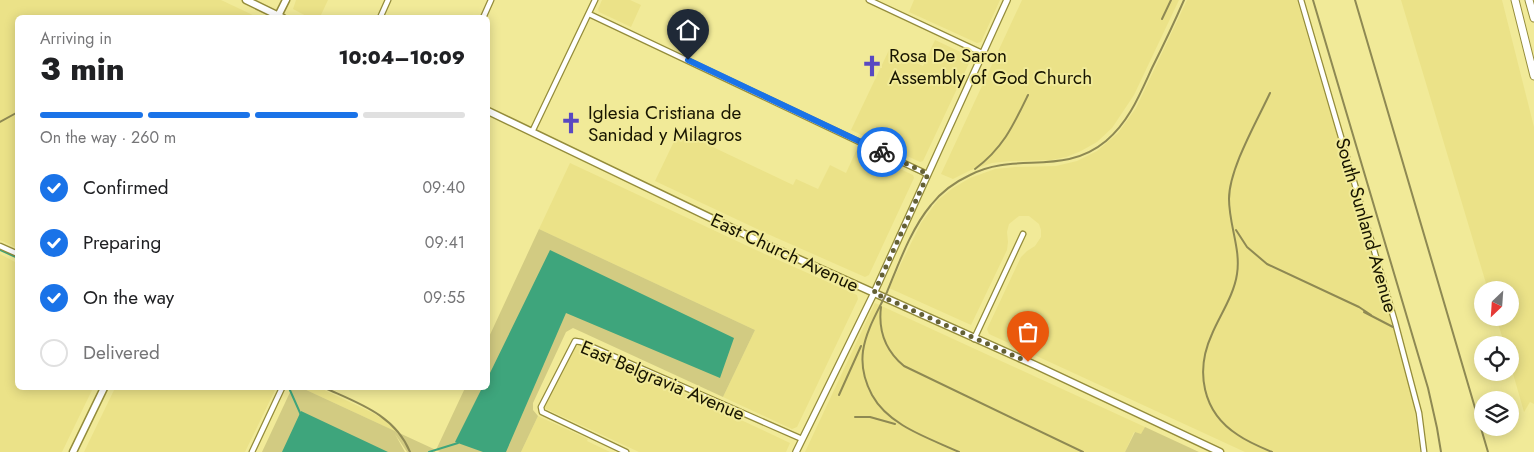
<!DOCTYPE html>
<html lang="en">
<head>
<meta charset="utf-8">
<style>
  :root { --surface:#fff; --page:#f2f2f2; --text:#202124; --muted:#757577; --line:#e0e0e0; --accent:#1a73e8 }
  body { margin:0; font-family:Jost,sans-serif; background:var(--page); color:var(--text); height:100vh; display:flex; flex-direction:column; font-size:19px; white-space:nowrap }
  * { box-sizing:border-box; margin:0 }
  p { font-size:16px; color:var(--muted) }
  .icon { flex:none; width:28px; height:28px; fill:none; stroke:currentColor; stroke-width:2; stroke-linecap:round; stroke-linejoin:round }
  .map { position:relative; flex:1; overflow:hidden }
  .details { position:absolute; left:15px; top:15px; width:475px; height:375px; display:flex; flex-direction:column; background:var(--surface); border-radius:8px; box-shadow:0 2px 12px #0003 }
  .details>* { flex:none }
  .needle { width:32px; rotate:205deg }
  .tools { position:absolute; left:1474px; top:281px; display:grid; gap:10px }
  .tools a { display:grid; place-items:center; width:45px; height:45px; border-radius:50%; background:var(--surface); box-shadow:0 2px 12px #0003; font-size:25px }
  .pin { position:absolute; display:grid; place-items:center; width:42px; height:42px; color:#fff; margin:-51px -21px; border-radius:50% 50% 50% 0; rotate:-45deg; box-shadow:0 0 5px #0007 }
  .pin .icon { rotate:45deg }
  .courier { position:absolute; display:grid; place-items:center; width:50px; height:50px; margin:-25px; border:4px solid #1a73e8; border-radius:50%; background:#fff; color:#222; box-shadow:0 1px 6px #0007 }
  .overview em { font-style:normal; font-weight:800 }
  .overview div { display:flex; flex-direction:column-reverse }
  .overview { display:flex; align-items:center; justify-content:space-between; height:85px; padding:0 25px }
  h1 { font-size:32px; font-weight:800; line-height:38px }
  .bar { display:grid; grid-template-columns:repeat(4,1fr); gap:8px 5px; align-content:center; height:60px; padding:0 25px }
  .bar i { height:6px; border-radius:4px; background:var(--line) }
  .bar .on { background:var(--accent) }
  .bar p { grid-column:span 4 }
  ol { padding:0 25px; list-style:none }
  li { display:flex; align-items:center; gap:15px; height:55px }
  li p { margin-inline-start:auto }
  li .icon { padding:5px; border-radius:50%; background:var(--accent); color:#fff; stroke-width:4 }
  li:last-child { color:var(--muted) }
  li i { width:28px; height:28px; border:2px solid var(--line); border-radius:50% }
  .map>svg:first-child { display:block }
  .built { fill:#ebe288 }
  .green { fill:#d2cb82 }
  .water { fill:#3ea57c }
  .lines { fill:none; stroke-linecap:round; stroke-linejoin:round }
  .stream { stroke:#3ea57c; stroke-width:2 }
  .minor-casing { stroke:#948c3b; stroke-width:7 }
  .tertiary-casing { stroke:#948c3b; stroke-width:8 }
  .secondary-casing { stroke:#948c3b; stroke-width:9 }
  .primary-casing { stroke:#948c3b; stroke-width:9 }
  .minor { stroke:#fff; stroke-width:4.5 }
  .tertiary { stroke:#fff; stroke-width:5.5 }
  .secondary { stroke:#fff; stroke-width:6 }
  .primary { stroke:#fff; stroke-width:7 }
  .rail { stroke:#8e8953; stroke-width:2 }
  .done { stroke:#646035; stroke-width:5; stroke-dasharray:0 9 }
  .route { stroke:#1a73e8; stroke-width:6 }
  .labels { text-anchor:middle; stroke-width:4; stroke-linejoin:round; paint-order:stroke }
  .poi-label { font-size:19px; fill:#181500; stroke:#f1ea98; text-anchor:start }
  .street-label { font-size:19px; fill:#181500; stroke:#f1ea98 }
</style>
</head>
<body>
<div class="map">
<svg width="1534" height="452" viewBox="0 0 1534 452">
  <rect width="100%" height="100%" fill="#f1ea98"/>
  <path class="built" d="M 0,0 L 221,0 L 257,17 L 18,18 L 17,248 L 0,240 Z
    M 296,0 L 328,0 L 320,17 L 310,18 L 293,9 Z
    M 602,0 L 630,0 L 641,5 L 631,27 L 599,12 L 598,9 Z
    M 914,0 L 1000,0 L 981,42 L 977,43 L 909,12 Z
    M 1022,0 L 1179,0 L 1134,95 L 1112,128 L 1097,142 L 1081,151 L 1066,157 L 1051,160 L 1011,161 L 992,163 L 971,170 L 953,179 L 941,174 Z
    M 1187,0 L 1297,0 L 1400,348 L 1412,392 L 1420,452 L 1245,452 L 989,334 L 987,329 L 1021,257 L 1027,251 L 1035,246 L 1041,237 L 1041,230 L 1039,224 L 1029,216 L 1019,216 L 1009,224 L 1007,232 L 1008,242 L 1007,250 L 971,325 L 889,288 L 921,223 L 938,200 L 953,188 L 970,178 L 995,169 L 1015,167 L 1056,166 L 1077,161 L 1097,151 L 1118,133 L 1136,108 Z
    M 1401,0 L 1502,0 L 1534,127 L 1534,404 L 1530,402 L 1524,412 L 1510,363 L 1510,345 L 1505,345 L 1496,318 L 1510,318 L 1510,290 L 1488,290 Z
    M 935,40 L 969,56 L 971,59 L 923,161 L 920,162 L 851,130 L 889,50 L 923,66 Z
    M 679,131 L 793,185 L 796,179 L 818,189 L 830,165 L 846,173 L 857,149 L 913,175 L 914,178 L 869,275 L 865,277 L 770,235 L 655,181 Z
    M 570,163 L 756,250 L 857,295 L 858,299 L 797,427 L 792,429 L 723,397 L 755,330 L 539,229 Z
    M 0,254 L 17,263 L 18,388 L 93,388 L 62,452 L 0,452 Z
    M 875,303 L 1145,427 L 1141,435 L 1134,432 L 1125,452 L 805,452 Z
    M 573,341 L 790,443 L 786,452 L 639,452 L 542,407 Z
    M 115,388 L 276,388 L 245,452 L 84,452 Z
    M 302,388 L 320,388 L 373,413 L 386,421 L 397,432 Z
    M 538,416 L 588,439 L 587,441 L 610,452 L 521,452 Z"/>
  <path class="green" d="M 539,229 L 755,330 L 723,397 L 573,328 L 566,332 L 533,403 L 533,410 L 538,416 L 521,452 L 440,452 L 436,450 L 435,452 L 407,452 L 395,434 L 405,452 L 262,452 L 292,388 L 302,388 L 436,450 L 465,388 L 488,388 L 488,339 Z
    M 1145,427 L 1199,452 L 1125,452 L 1135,432 L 1141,434 Z"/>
  <path class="water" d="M 550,250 L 734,338 L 720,378 L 566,313 L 506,452 L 483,452 L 455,442 L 482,388 L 488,388 L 488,377 Z
    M 301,411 L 388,452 L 282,452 Z"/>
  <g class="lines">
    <path class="stream" d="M 0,250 L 18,258
      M 289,388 L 301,415
      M 429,452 L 458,443"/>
    <g class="minor-casing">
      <path id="minor" d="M 869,0 L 982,53
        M 1301,0 L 1395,322 L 1419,413 L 1424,452
        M 589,14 L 927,174
        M 380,18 L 388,0
        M 483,18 L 491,0
        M 532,132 L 595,0
        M 0,246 L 18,254
        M 974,339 L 1023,234
        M 252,452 L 282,388
        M 626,452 L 542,412 L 541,407 L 575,341 L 581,342 L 802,439"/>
    </g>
    <g class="tertiary-casing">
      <path id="tertiary" d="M 796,452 L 874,293 L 1007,0"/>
    </g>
    <g class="secondary-casing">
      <path id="secondary" d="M 246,0 L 283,18
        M 277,18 L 286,0
        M 488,111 L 765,244 L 1035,365 L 1220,452
        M 73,452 L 104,388"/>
    </g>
    <g class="primary-casing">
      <path id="primary" d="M 1515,0 L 1534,76
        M 1529,0 L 1534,18"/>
    </g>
    <use href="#minor" class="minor"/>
    <use href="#tertiary" class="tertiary"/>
    <use href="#secondary" class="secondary"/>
    <use href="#primary" class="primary"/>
    <path class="rail" d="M 1313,0 L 1428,388 L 1437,428 L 1441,452
      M 1355,0 L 1488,452
      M 1162,19 L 1171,0
      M 1270,93 C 1257,121 1229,169 1229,199 C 1229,225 1241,249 1237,274 C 1234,295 1220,315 1212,334 C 1195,371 1202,412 1238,435 C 1248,442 1260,447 1272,452
      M 0,122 L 18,112
      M 975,169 C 1003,148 1013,126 1028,95
      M 1236,230 L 1247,247 L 1267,264 L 1359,307 L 1371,315
      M 881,307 C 878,331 886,351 904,366 L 1083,452
      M 1364,312 L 1393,327
      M 325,388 C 358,403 395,415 410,452
      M 839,395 L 861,346
      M 855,417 L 870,417 L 895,424
      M 959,452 C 929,438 889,426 872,395 C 865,382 861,366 863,351 C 866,330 878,311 887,292 C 899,263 911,229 931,205 C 941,192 955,182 970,175 C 1015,151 1063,177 1106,141 C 1129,122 1140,94 1152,68 C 1163,46 1174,23 1184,0"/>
  </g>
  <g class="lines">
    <path class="done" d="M 882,152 L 928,174 L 874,293 L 1028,362"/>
    <path class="route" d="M 688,60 L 882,152"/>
  </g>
  <defs>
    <g id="church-bare" transform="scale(1.725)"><path d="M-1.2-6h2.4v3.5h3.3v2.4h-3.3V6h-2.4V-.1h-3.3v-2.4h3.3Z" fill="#5949c1" stroke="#f1ea98" stroke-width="2.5" paint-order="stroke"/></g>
  </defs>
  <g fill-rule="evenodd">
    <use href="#church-bare" x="872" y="66"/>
    <use href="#church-bare" x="571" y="123"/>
  </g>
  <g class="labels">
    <g class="poi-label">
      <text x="889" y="62">Rosa De Saron<tspan x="889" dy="22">Assembly of God Church</tspan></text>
      <text x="588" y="119">Iglesia Cristiana de<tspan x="588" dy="22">Sanidad y Milagros</tspan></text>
    </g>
    <g class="street-label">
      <text transform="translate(1367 225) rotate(74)" y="7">South Sunland Avenue</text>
      <text transform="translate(785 252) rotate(25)" y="7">East Church Avenue</text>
      <text transform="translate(663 380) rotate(23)" y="7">East Belgravia Avenue</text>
    </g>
  </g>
</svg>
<div class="tools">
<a><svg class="needle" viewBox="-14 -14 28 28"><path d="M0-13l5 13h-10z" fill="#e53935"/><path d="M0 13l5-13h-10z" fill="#757577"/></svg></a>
<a><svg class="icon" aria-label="locate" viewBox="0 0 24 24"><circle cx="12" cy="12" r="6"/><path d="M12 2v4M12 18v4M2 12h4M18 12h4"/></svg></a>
<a><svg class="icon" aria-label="layers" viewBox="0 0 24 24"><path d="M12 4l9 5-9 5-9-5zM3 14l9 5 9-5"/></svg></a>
</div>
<div class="pin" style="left:1028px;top:362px;background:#ea580c"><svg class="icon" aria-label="bag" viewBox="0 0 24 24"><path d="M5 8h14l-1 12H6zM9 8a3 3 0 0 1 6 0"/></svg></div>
<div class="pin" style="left:688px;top:60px;background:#1f2937"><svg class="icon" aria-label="home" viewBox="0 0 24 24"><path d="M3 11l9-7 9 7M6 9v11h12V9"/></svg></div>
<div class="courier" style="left:882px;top:152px"><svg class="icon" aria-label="bike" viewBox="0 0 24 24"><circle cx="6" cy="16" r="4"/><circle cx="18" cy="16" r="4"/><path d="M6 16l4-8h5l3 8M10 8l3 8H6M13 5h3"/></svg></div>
<section class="details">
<div class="overview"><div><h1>3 min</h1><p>Arriving in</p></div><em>10:04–10:09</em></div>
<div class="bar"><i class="on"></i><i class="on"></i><i class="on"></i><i></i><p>On the way · 260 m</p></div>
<ol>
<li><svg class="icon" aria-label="check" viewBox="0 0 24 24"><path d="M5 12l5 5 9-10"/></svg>Confirmed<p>09:40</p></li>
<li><svg class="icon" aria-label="check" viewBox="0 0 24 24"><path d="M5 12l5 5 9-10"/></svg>Preparing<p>09:41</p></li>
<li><svg class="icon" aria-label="check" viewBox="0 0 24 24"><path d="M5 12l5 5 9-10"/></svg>On the way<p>09:55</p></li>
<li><i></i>Delivered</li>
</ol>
</section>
</div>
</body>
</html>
